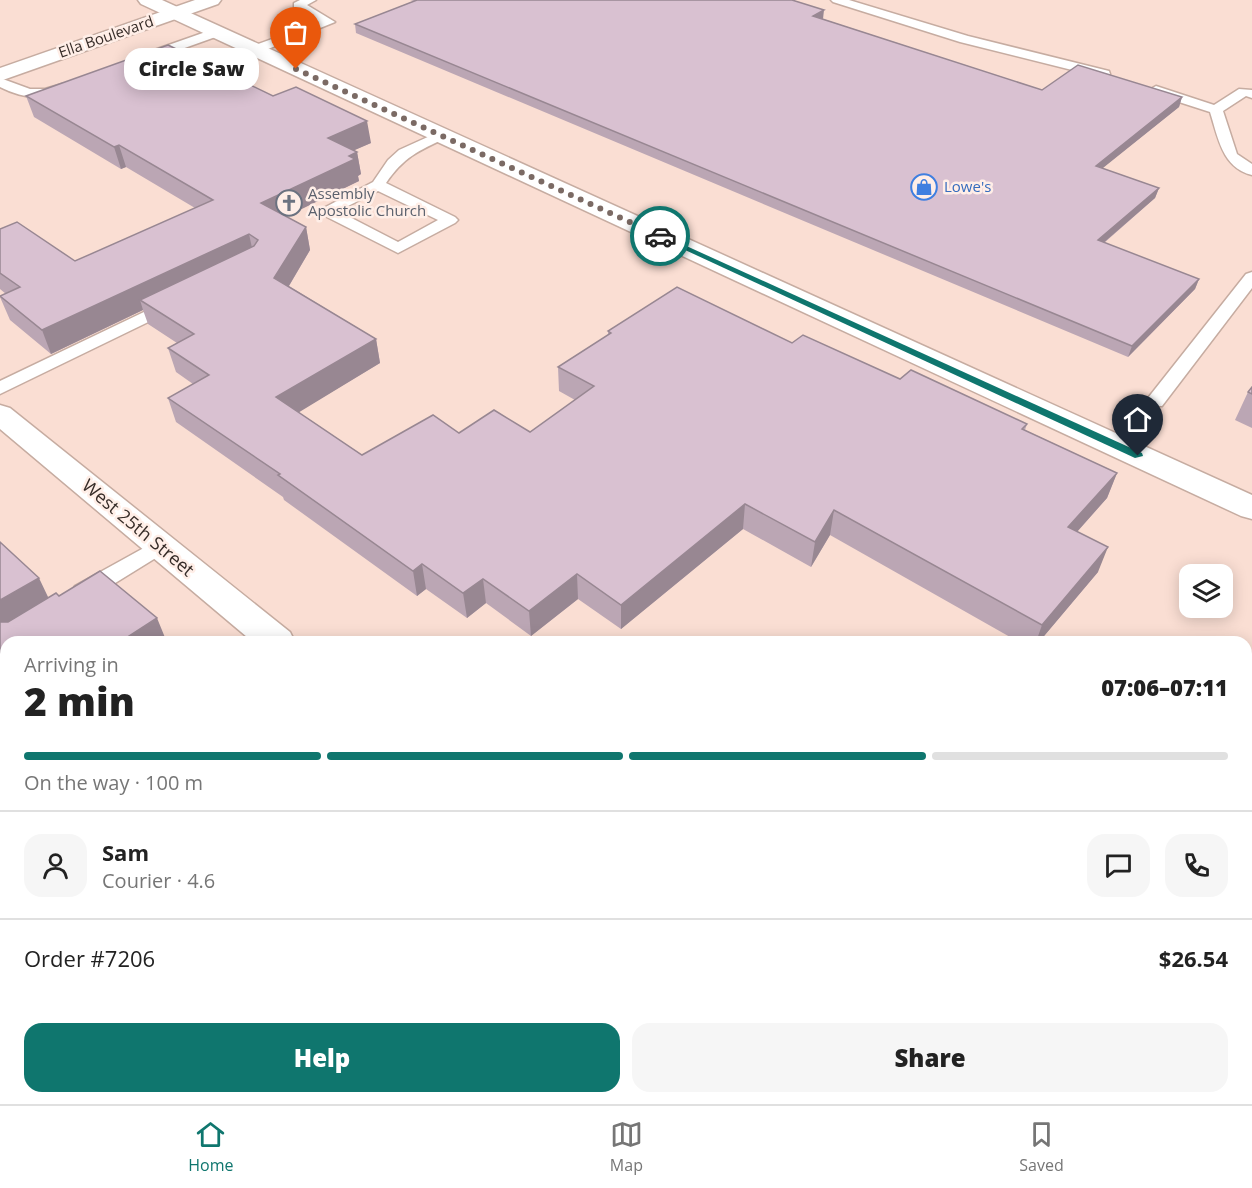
<!DOCTYPE html>
<html lang="en">
<head>
<meta charset="utf-8">
<style>
  :root { --surface:#fff; --page:#f6f6f6; --text:#222; --muted:#767676; --line:#e0e0e0; --accent:#0f766e }
  body { margin:0; font-family:"Open Sans",sans-serif; background:var(--page); color:var(--text); height:100vh; display:flex; flex-direction:column; font-size:22px; white-space:nowrap }
  * { box-sizing:border-box; margin:0 }
  p { font-size:20px; color:var(--muted) }
  .icon { flex:none; width:33px; height:33px; fill:none; stroke:currentColor; stroke-width:2; stroke-linecap:round; stroke-linejoin:round }
  .map { position:relative; flex:1; overflow:hidden }
  .sheet { position:absolute; left:0px; top:636px; width:1252px; height:468px; display:flex; flex-direction:column; background:var(--surface); border-radius:18px 18px 0 0; box-shadow:0 3px 15px #0003 }
  .sheet>* { flex:none }
  .tools { position:absolute; left:1179px; top:564px; display:grid; gap:12px }
  .tools a { display:grid; place-items:center; width:54px; height:54px; border-radius:12px; background:var(--surface); box-shadow:0 3px 15px #0003; font-size:30px }
  .pin { position:absolute; display:grid; place-items:center; width:51px; height:51px; color:#fff; margin:-62px -26px; border-radius:50% 50% 50% 0; rotate:-45deg; box-shadow:0 0 6px #0007 }
  .pin .icon { rotate:45deg }
  .courier { position:absolute; display:grid; place-items:center; width:60px; height:60px; margin:-30px; border:4px solid #0f766e; border-radius:50%; background:#fff; color:#222; box-shadow:0 2px 8px #0007 }
  .bubble { position:absolute; height:42px; border-radius:18px; background:var(--surface); box-shadow:0 3px 15px #0003; font-size:20px; font-weight:800; line-height:42px; text-align:center }
  .overview em { font-style:normal; font-weight:800 }
  .overview div { display:flex; flex-direction:column-reverse }
  .overview { display:flex; align-items:center; justify-content:space-between; height:102px; padding:0 24px }
  h1 { font-size:39px; font-weight:800; line-height:45px }
  .bar { display:grid; grid-template-columns:repeat(4,1fr); gap:9px 6px; align-content:center; height:72px; padding:0 24px }
  .bar i { height:8px; border-radius:4px; background:var(--line) }
  .bar .on { background:var(--accent) }
  .bar p { grid-column:span 4 }
  .line { display:flex; align-items:center; gap:15px; padding:0 24px; border-top:2px solid var(--line) }
  .line div { flex:1 }
  .round { display:grid; place-items:center; flex:none; width:63px; height:63px; border-radius:18px; background:var(--page) }
  .primary-button { display:flex; gap:12px; margin-top:auto; padding:12px 24px }
  .primary-button a { flex:1; height:69px; border-radius:18px; background:var(--accent); color:#fff; font-size:24px; font-weight:800; line-height:69px; text-align:center }
  .primary-button a+a { background:var(--page); color:var(--text) }
  .tabs { display:flex; justify-content:space-around; align-items:center; height:84px; border-top:2px solid var(--line); background:var(--surface); font-size:16px; color:var(--muted) }
  .tabs a { display:grid; justify-items:center; gap:3px }
  .tabs .on { color:var(--accent) }
  .map>svg:first-child { display:block }
  .lines { fill:none; stroke-linecap:round; stroke-linejoin:round }
  .service-casing { stroke:#c6aca1; stroke-width:3 }
  .minor-casing { stroke:#c6aca1; stroke-width:3 }
  .secondary-casing { stroke:#c6aca1; stroke-width:3 }
  .service { fill:#fff; fill-rule:evenodd }
  .minor { fill:#fff; fill-rule:evenodd }
  .secondary { fill:#fff; fill-rule:evenodd }
  .wall { fill:#bba6b4 }
  .shaded-wall { fill:#988792 }
  .building { fill:#d9c1d1; stroke:#988792; stroke-width:1.5 }
  .route { fill:#0f766e }
  .done { stroke:#7b6a64; stroke-width:6; stroke-dasharray:0 10.8 }
  .labels { text-anchor:middle; stroke-width:5; stroke-linejoin:round; paint-order:stroke }
  .far-street-label { font-size:15px; fill:#362c28; stroke:#ffeee7 }
  .far-shop-label { font-size:15px; fill:#366cbe; stroke:#ffeee7; text-anchor:start }
  .far-worship-label { font-size:15px; fill:#5b616d; stroke:#ffeee7; text-anchor:start }
  .street-label { font-size:18px; fill:#362c28; stroke:#ffeee7 }
</style>
</head>
<body>
<div class="map">
<svg width="1252" height="1104" viewBox="0 0 1252 1104">
  <rect width="100%" height="100%" fill="#faded3"/>
  <g class="lines">
    <g class="service-casing">
      <path id="service" d="M 300,0 L 316,0 L 307,5 L 335,22 L 258,53 L 250,53 L 248,50 L 250,47 L 319,22 L 294,7 L 294,3 Z
        M 831,0 L 849,0 L 968,36 L 1109,71 L 1110,74 L 1104,78 L 960,42 L 833,2 Z
        M 217,28 L 221,29 L 221,35 L 151,60 L 143,60 L 141,57 L 143,54 Z
        M 0,78 L 30,89 L 45,89 L 62,84 L 69,88 C 52,104 19,97 0,87 Z
        M 1156,86 L 1214,105 L 1239,89 L 1252,90 L 1252,98 L 1246,96 L 1223,111 L 1237,154 L 1252,164 L 1252,175 C 1222,168 1218,137 1210,112 L 1151,93 L 1149,90 Z
        M 441,131 L 446,132 L 448,135 L 446,138 C 418,151 404,157 386,183 L 455,217 L 458,220 L 455,223 L 398,253 L 321,214 L 318,211 L 373,182 L 388,160 L 399,150 ZM 378,191 L 438,220 L 398,242 L 338,211 Z
        M 1252,272 L 1252,288 L 1162,406 L 1148,406 L 1146,402 L 1148,398 L 1246,274 Z
        M 169,300 L 175,301 L 177,305 L 175,309 L 0,394 L 0,381 Z
        M 160,539 L 167,541 L 170,546 L 167,551 L 91,598 L 83,600 L 75,598 L 72,592 L 75,586 Z"/>
    </g>
    <g class="minor-casing">
      <path id="minor" d="M 138,0 L 162,0 L 1252,495 L 1252,519 L 1241,516 L 141,4 Z
        M 0,405 L 10,408 L 290,632 L 295,642 L 253,642 L 0,429 Z
        M 807,1098 L 859,1098 L 862,1104 L 810,1104 Z"/>
    </g>
    <g class="secondary-casing">
      <path id="secondary" d="M 195,0 L 221,0 L 218,4 L 0,81 L 0,68 Z"/>
    </g>
    <use href="#service" class="service"/>
    <use href="#minor" class="minor"/>
    <use href="#secondary" class="secondary"/>
  </g>
  <path class="wall" d="M 410,0 L 792,0 L 823,19 L 1042,90 L 1182,97 L 1179,107 L 1102,168 L 1159,188 L 1155,198 L 1104,243 L 1199,279 L 1195,289 L 1128,357 L 356,33 L 355,24 L 414,1 Z
    M 26,96 L 273,96 L 371,143 L 354,150 L 357,152 L 361,174 L 358,176 L 359,181 L 286,216 L 306,227 L 310,250 L 289,286 L 376,339 L 380,363 L 298,412 L 362,455 L 459,433 L 530,432 L 575,400 L 559,391 L 558,367 L 608,335 L 608,331 L 792,343 L 900,379 L 1027,424 L 1025,430 L 1117,473 L 1107,498 L 1077,532 L 1098,572 L 1039,642 L 1019,642 L 830,535 L 811,567 L 743,529 L 621,629 L 578,599 L 531,636 L 486,603 L 467,618 L 426,589 L 417,596 L 284,500 L 283,497 L 176,422 L 168,398 L 193,384 L 176,372 L 168,348 L 177,343 L 148,324 L 143,310 L 51,354 L 10,320 L 0,297 L 6,294 L 0,289 L 0,229 L 75,261 L 195,208 L 126,167 L 121,169 L 34,117 Z
    M 1252,387 L 1252,428 L 1235,420 L 1248,392 Z
    M 1252,680 L 1252,723 L 1246,720 L 1246,690 Z
    M 283,1098 L 373,1098 L 367,1104 L 288,1104 Z
    M 397,1098 L 564,1098 L 570,1104 L 403,1104 Z
    M 1052,1098 L 1237,1098 L 1234,1104 L 1060,1104 Z"/>
  <path class="shaded-wall" d="M 824,10 L 823,19 L 813,16 Z
    M 1182,97 L 1179,107 L 1093,176 L 1096,166 Z
    M 367,121 L 371,143 L 332,160 L 328,138 Z
    M 119,145 L 126,167 L 121,169 L 114,147 Z
    M 357,152 L 361,174 L 358,176 L 359,181 L 267,226 L 261,203 Z
    M 1159,188 L 1155,198 L 1094,251 L 1098,240 Z
    M 306,227 L 310,250 L 280,301 L 274,278 Z
    M 249,234 L 254,257 L 140,300 L 143,310 L 51,354 L 42,330 Z
    M 1199,279 L 1195,289 L 1128,357 L 1132,346 Z
    M 376,339 L 380,363 L 283,422 L 276,397 Z
    M 1117,473 L 1107,498 L 1059,552 L 1068,527 Z
    M 745,504 L 743,529 L 621,629 L 621,605 Z
    M 834,510 L 830,535 L 811,567 L 815,542 Z
    M 1108,547 L 1098,572 L 1039,642 L 1036,642 L 1042,625 Z
    M 422,564 L 426,589 L 417,596 L 413,571 Z
    M 577,574 L 578,599 L 531,636 L 529,611 Z
    M 39,578 L 49,599 L 0,628 L 0,600 Z
    M 483,579 L 486,603 L 467,618 L 463,593 Z
    M 157,618 L 166,640 L 162,642 L 120,642 Z
    M 6,818 L 6,850 L 0,856 L 0,823 Z
    M 348,1098 L 373,1098 L 367,1104 L 342,1104 Z"/>
  <path class="building" d="M 417,0 L 792,0 L 824,10 L 813,16 L 1042,90 L 1078,65 L 1182,97 L 1096,166 L 1159,188 L 1098,240 L 1199,279 L 1132,346 L 355,24 Z
    M 168,45 L 273,96 L 296,87 L 367,121 L 328,138 L 357,152 L 349,156 L 355,159 L 261,203 L 306,227 L 274,278 L 376,339 L 276,397 L 362,455 L 433,415 L 459,433 L 494,410 L 530,432 L 594,386 L 558,367 L 611,333 L 608,331 L 677,287 L 792,343 L 803,335 L 900,379 L 911,370 L 1027,424 L 1022,429 L 1117,473 L 1068,527 L 1108,547 L 1042,625 L 834,510 L 815,542 L 745,504 L 621,605 L 577,574 L 529,611 L 483,579 L 463,593 L 422,564 L 413,571 L 278,475 L 280,474 L 168,398 L 209,375 L 168,348 L 194,334 L 140,300 L 254,246 L 258,240 L 249,234 L 42,330 L 0,296 L 20,287 L 0,273 L 0,229 L 17,222 L 75,261 L 213,200 L 119,145 L 114,147 L 26,96 Z
    M 1252,387 L 1252,394 L 1248,392 Z
    M 0,542 L 39,578 L 0,600 Z
    M 100,571 L 157,618 L 120,642 L 6,642 L 6,708 L 3,710 L 6,713 L 6,818 L 0,823 L 0,622 L 8,622 L 56,593 L 59,596 Z
    M 1252,773 L 1252,1069 L 1246,1080 L 1246,781 Z
    M 0,856 L 6,863 L 6,992 L 0,985 Z
    M 90,1098 L 186,1098 L 191,1104 L 90,1104 L 87,1101 Z
    M 289,1098 L 348,1098 L 342,1104 L 295,1104 Z
    M 408,1098 L 564,1098 L 570,1104 L 414,1104 Z
    M 1106,1098 L 1237,1098 L 1234,1104 L 1114,1104 Z"/>
  <path class="route" d="M 660,234 L 1142,453 L 1143,456 L 1135,458 L 657,237 Z"/>
  <g class="lines">
    <path class="done" d="M 296,69 L 660,236"/>
  </g>
  <defs>
    <g id="shop-ring" transform="scale(1.35)"><circle r="9.5" fill="#ffeee7" stroke="#3f7fe0" stroke-width="1.5"/><path d="M-5-2.5h2.3a2.7 3.5 0 0 1 5.4 0H5L5.5 6h-11ZM-1.5-2.5h3a1.5 2.3 0 0 0-3 0Z" fill="#3f7fe0"/></g>
    <g id="church-ring" transform="scale(1.35)"><circle r="9.5" fill="#ffeee7" stroke="#6b7280" stroke-width="1.5"/><path d="M-1.2-6h2.4v3.5h3.3v2.4h-3.3V6h-2.4V-.1h-3.3v-2.4h3.3Z" fill="#6b7280"/></g>
  </defs>
  <g fill-rule="evenodd">
    <use href="#shop-ring" x="924" y="187"/>
    <use href="#church-ring" x="289" y="203"/>
  </g>
  <g class="labels">
    <g class="far-street-label">
      <text transform="translate(106 37) rotate(-19)" y="5">Ella Boulevard</text>
    </g>
    <g class="far-shop-label">
      <text x="944" y="192">Lowe's</text>
    </g>
    <g class="far-worship-label">
      <text x="308" y="199">Assembly<tspan x="308" dy="17">Apostolic Church</tspan></text>
    </g>
    <g class="street-label">
      <text transform="translate(138 528) rotate(40)" y="6">West 25th Street</text>
    </g>
  </g>
</svg>
<div class="tools">
<a><svg class="icon" aria-label="layers" viewBox="0 0 24 24"><path d="M12 4l9 5-9 5-9-5zM3 14l9 5 9-5"/></svg></a>
</div>
<div class="pin" style="left:296px;top:69px;background:#ea580c"><svg class="icon" aria-label="bag" viewBox="0 0 24 24"><path d="M5 8h14l-1 12H6zM9 8a3 3 0 0 1 6 0"/></svg></div>
<div class="pin" style="left:1138px;top:456px;background:#1f2937"><svg class="icon" aria-label="home" viewBox="0 0 24 24"><path d="M3 11l9-7 9 7M6 9v11h12V9"/></svg></div>
<div class="courier" style="left:660px;top:236px"><svg class="icon" aria-label="car" viewBox="0 0 24 24"><path d="M5 17H2v-5l4-1 3-4h7l3 4 3 1v5h-3M9 17h6M6 11h13"/><circle cx="7" cy="17" r="2"/><circle cx="17" cy="17" r="2"/></svg></div>
<div class="bubble" style="left:124px;top:48px;width:135px">Circle Saw</div>
<section class="sheet">
<div class="overview"><div><h1>2 min</h1><p>Arriving in</p></div><em>07:06–07:11</em></div>
<div class="bar"><i class="on"></i><i class="on"></i><i class="on"></i><i></i><p>On the way · 100 m</p></div>
<div class="line" style="height:108px"><a class="round"><svg class="icon" aria-label="person" viewBox="0 0 24 24"><circle cx="12" cy="8" r="4"/><path d="M4 21q1-7 8-7t8 7"/></svg></a><div><b>Sam</b><p>Courier · 4.6</p></div><a class="round"><svg class="icon" aria-label="chat" viewBox="0 0 24 24"><path d="M4 5h16v11H9l-5 4z"/></svg></a><a class="round"><svg class="icon" aria-label="phone" viewBox="0 0 24 24"><path d="M5 4h4l2 5-3 2q2 4 5 5l2-3 5 2v4C11 20 4 13 5 4z"/></svg></a></div>
<div class="line" style="height:78px"><div>Order #7206</div><b>$26.54</b></div>
<div class="primary-button"><a>Help</a><a>Share</a></div>
</section>
</div>
<nav class="tabs">
<a class="on"><svg class="icon" aria-label="home" viewBox="0 0 24 24"><path d="M3 11l9-7 9 7M6 9v11h12V9"/></svg>Home</a>
<a><svg class="icon" aria-label="map" viewBox="0 0 24 24"><path d="M3 6l6-2 6 2 6-2v14l-6 2-6-2-6 2zM9 4v14M15 6v14"/></svg>Map</a>
<a><svg class="icon" aria-label="saved" viewBox="0 0 24 24"><path d="M7 4h10v16l-5-4-5 4z"/></svg>Saved</a>
</nav>
</body>
</html>
